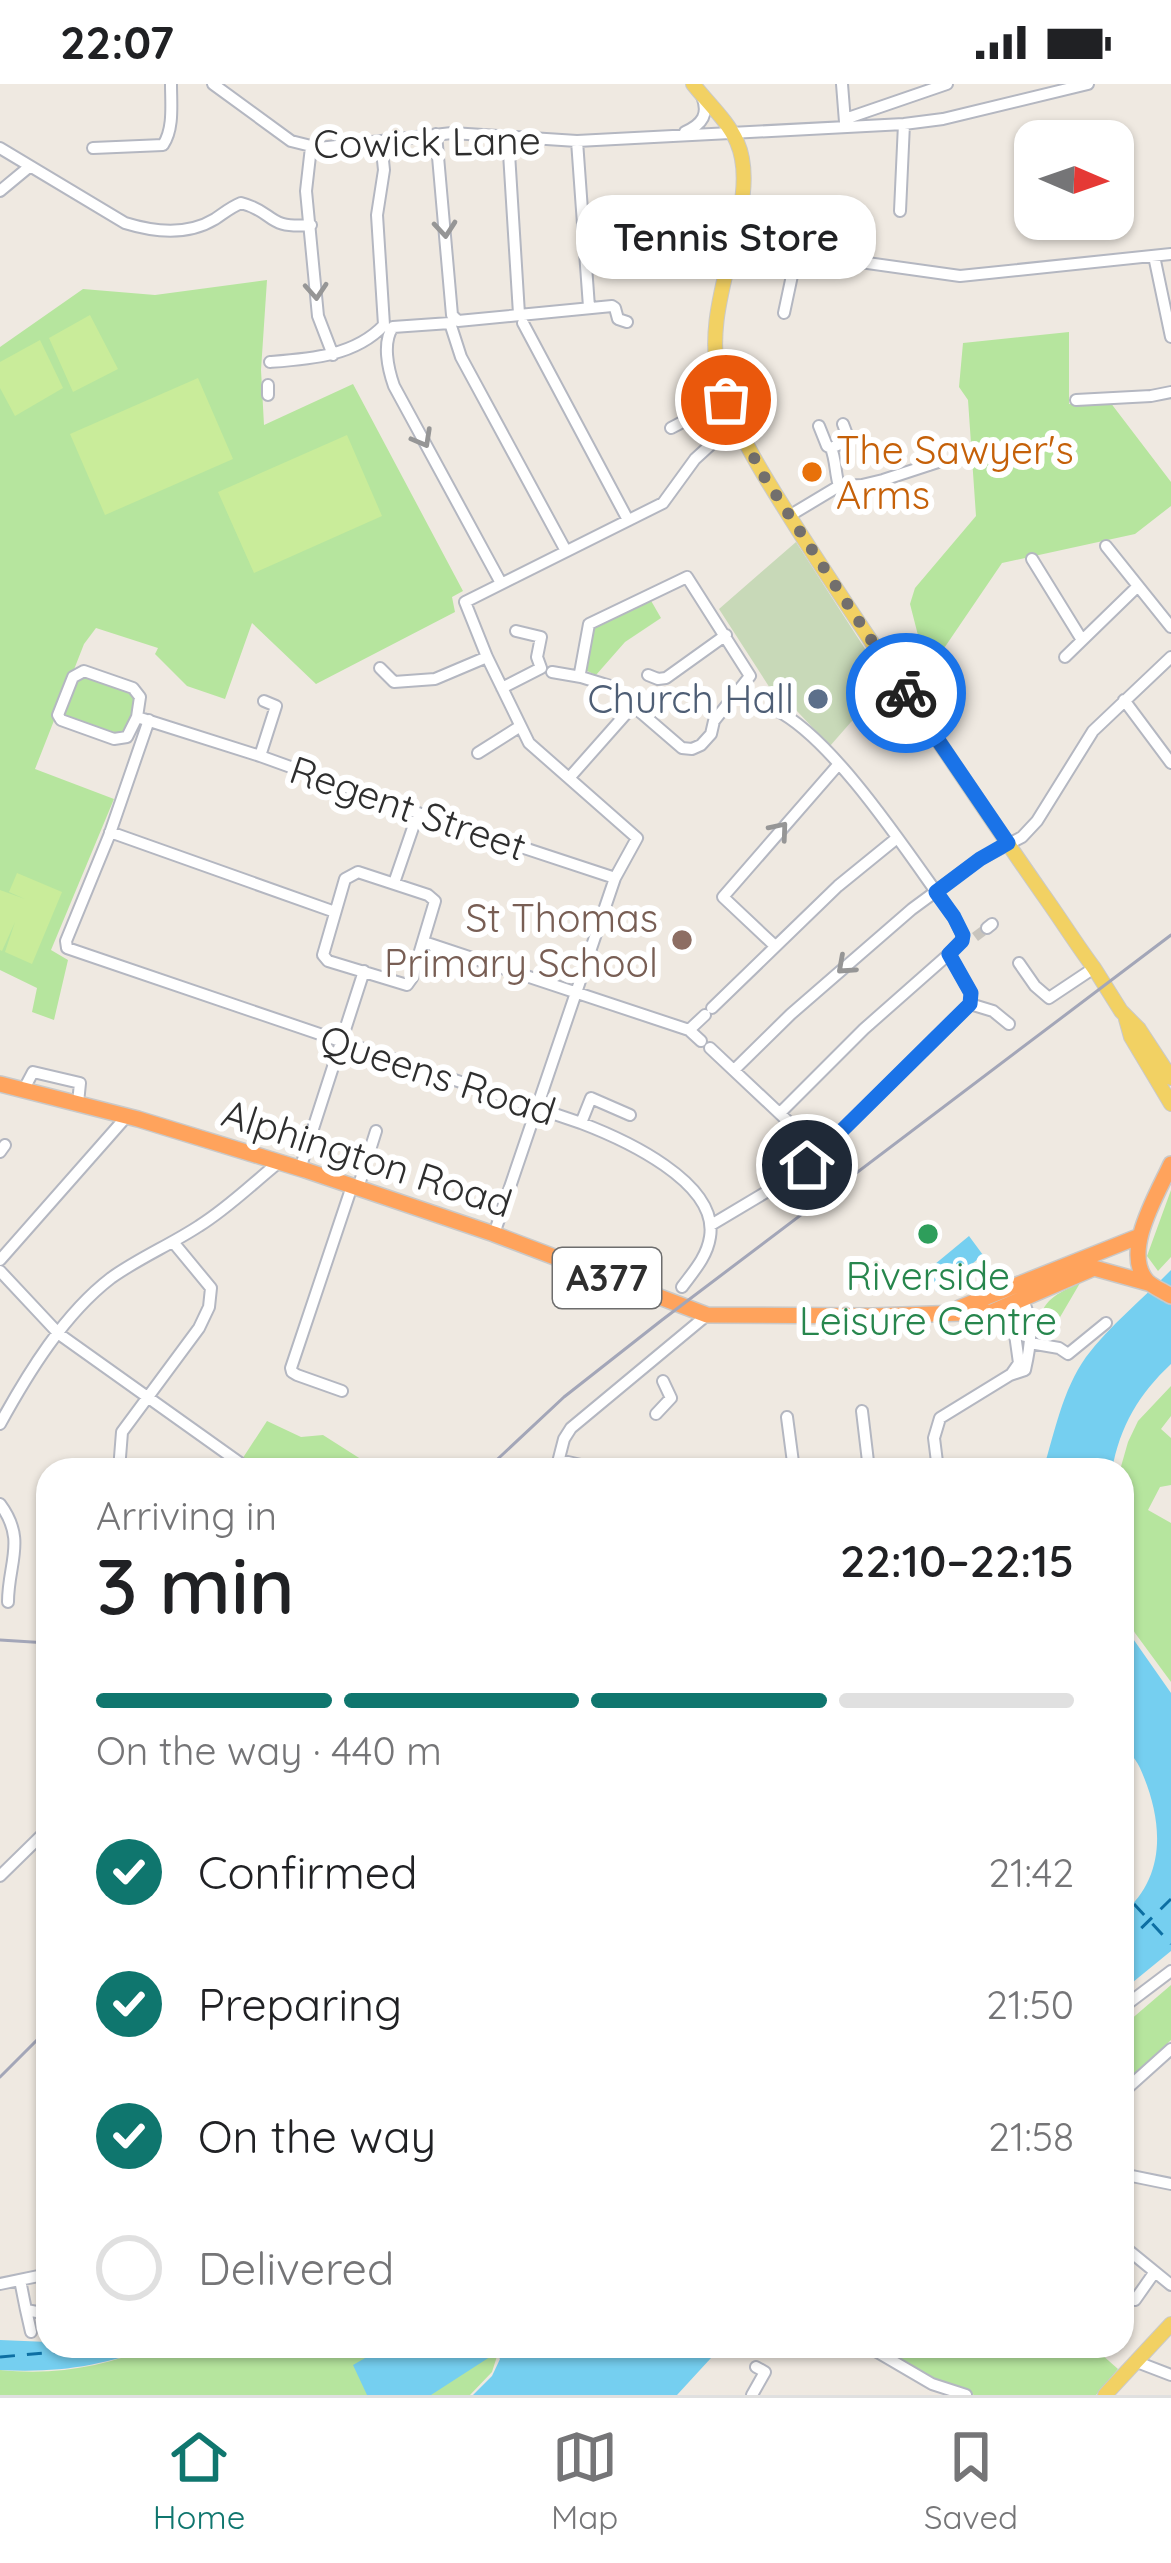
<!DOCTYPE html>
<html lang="en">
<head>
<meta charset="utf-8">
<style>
  :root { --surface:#fff; --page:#f2f2f2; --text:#202124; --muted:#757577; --line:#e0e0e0; --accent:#0f766e }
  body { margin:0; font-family:Quicksand,sans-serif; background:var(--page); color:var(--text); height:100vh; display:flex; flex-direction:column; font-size:45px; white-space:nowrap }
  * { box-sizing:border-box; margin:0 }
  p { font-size:39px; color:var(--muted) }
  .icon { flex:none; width:66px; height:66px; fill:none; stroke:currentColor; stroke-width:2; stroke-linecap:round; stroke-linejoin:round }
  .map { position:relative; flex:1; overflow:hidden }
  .details { position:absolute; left:36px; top:1374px; width:1098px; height:900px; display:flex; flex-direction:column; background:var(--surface); border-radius:36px; box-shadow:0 3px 9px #0004 }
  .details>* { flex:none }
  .needle { width:78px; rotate:92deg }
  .tools { position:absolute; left:1014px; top:36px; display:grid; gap:24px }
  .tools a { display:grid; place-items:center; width:120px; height:120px; border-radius:24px; background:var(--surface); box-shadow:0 3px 9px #0004; font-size:60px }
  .pin { position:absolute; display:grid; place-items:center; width:102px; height:102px; color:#fff; margin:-51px; border:6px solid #fff; border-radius:50%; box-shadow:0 3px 12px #0007 }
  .courier { position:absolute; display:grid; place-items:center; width:120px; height:120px; margin:-60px; border:9px solid #1a73e8; border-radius:50%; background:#fff; color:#222; box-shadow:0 3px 15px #0007 }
  .bubble { position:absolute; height:84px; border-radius:36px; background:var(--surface); box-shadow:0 3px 9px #0004; font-size:39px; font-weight:600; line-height:84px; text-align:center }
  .overview em { font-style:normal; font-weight:600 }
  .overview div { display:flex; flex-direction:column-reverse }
  .overview { display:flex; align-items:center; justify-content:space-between; height:204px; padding:0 60px }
  h1 { font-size:78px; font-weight:600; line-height:90px }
  .bar { display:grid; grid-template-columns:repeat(4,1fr); gap:18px 12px; align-content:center; height:144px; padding:0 60px }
  .bar i { height:15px; border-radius:9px; background:var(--line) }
  .bar .selected { background:var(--accent) }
  .bar p { grid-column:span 4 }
  ol { padding:0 60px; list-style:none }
  li { display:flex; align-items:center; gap:36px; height:132px }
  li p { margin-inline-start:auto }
  li .icon { padding:12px; border-radius:50%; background:var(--accent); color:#fff; stroke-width:4 }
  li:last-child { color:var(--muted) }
  li i { width:66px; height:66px; border:6px solid var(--line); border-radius:50% }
  .status { display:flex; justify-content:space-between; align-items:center; height:84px; padding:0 60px; background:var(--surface); direction:ltr }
  .status svg { height:33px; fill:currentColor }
  .menu { display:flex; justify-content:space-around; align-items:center; height:168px; border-top:3px solid var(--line); background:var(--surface); font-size:33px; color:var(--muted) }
  .menu a { display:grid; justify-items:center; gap:6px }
  .menu .selected { color:var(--accent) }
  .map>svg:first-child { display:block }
  .green { fill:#b6e59e }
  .cemetery { fill:#c8d9b8 }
  .pitch { fill:#c9ec9a }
  .water { fill:#75cff0 }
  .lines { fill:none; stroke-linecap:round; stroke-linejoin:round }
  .ferry { stroke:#0d6fa3; stroke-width:3; stroke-dasharray:15 12; stroke-linecap:butt }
  .minor-tunnel { stroke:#c8c4bd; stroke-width:10; stroke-dasharray:10 5; stroke-linecap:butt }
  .minor-casing { stroke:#b4b7c1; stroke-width:14 }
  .major-casing { stroke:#c9c9c9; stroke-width:16 }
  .highway-casing { stroke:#c9c9c9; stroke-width:18 }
  .minor { stroke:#fff; stroke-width:10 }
  .major { stroke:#f2d163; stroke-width:14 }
  .highway { stroke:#ffa35c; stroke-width:15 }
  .rail { stroke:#a3a6b8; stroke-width:3 }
  .oneway { stroke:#969696 }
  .done { stroke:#726f6d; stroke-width:12; stroke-dasharray:0 21.6 }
  .route { stroke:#1a73e8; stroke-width:15 }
  .food-dot { fill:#e8710a; stroke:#fff; stroke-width:4.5 }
  .service-dot { fill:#5c6f8a; stroke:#fff; stroke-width:4.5 }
  .education-dot { fill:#8d6e63; stroke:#fff; stroke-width:4.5 }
  .leisure-dot { fill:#2e9e5b; stroke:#fff; stroke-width:4.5 }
  .labels { text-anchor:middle; stroke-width:12; stroke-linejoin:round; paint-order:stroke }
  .shield { fill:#fff; stroke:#6d6d6d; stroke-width:3 }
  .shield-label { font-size:36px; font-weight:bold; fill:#2e2e2e }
  .street-label { font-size:39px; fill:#2e2e2e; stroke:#fff }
  .food-label { font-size:39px; fill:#c56008; stroke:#fff; text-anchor:start }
  .service-label { font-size:39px; fill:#4e5e75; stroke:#fff; text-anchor:end }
  .education-label { font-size:39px; fill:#785e54; stroke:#fff; text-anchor:end }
  .leisure-label { font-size:39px; fill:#27864d; stroke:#fff }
</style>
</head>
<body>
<div class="status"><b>22:07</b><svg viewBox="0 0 49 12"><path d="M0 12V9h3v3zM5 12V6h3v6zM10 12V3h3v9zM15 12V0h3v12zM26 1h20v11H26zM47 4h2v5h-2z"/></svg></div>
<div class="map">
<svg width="1171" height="2311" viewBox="0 0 1171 2311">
  <rect width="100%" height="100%" fill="#efe9e1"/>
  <path class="green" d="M 267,196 L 261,286 L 264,341 L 353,300 L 463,507 L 452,513 L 455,528 L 316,600 L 252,539 L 225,615 L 187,602 L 155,570 L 158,564 L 96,544 L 84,560 L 35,685 L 114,715 L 51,866 L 68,876 L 54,936 L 32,928 L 37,904 L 0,886 L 0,263 L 83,205 L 155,211 Z
    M 1069,248 L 1069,320 L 1110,318 L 1171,398 L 1171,422 L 1135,450 L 1002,479 L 917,604 L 907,588 L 921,563 L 910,520 L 915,504 L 976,432 L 968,316 L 959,303 L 963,259 Z
    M 650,515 L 661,534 L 625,558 L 596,591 L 585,586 L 594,543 Z
    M 84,592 L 131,608 L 137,618 L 125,647 L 121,650 L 65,633 L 63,626 L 73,599 Z
    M 1171,1106 L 1171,1173 L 1158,1187 L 1147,1172 Z
    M 1080,1199 L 1049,1252 L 1039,1243 C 1041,1215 1057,1210 1080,1199 Z
    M 1171,1302 L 1171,1332 L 1161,1345 L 1171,1354 L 1171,1401 L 1160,1403 L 1148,1426 L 1171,1439 L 1171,1598 L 1135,1549 L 1122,1525 L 1120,1386 L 1128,1358 L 1138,1337 Z
    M 267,1337 L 301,1353 L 323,1351 L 367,1379 L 364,1383 L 368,1386 L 235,1386 Z
    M 1171,1901 L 1171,1956 L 1122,2002 L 1122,1943 Z
    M 157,2262 L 509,2262 L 498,2269 L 492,2288 L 470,2311 L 0,2311 L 0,2286 C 58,2292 103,2282 157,2262 Z
    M 872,2262 L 1092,2262 L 1118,2285 L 1096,2311 L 974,2311 L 935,2296 Z"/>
  <path class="cemetery" d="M 796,458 L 891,605 L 851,638 L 830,662 L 796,626 L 784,623 L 777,615 L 719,525 Z"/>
  <path class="pitch" d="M 90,231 L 118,285 L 73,308 L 49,254 Z
    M 40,256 L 63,304 L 15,332 L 0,304 L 0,278 Z
    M 198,294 L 233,375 L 105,431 L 70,350 Z
    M 347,351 L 382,432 L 254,489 L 218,408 Z
    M 17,789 L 62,808 L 32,880 L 5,868 L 15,838 L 2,867 L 0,866 L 0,806 L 25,815 L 9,808 Z"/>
  <path class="water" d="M 969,1152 L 983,1171 L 937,1208 L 923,1190 Z
    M 1171,1186 L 1171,1280 C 1139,1310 1120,1342 1112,1386 L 1043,1386 C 1055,1348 1062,1307 1086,1273 C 1110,1241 1143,1215 1171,1186 Z
    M 1122,1539 L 1171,1609 L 1171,1867 L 1122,1907 L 1122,1830 C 1168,1792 1163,1735 1140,1684 C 1135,1672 1123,1664 1122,1652 C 1118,1615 1122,1576 1122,1539 Z
    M 0,2256 L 48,2258 L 48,2262 L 157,2262 C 101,2282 60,2289 0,2286 Z
    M 386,2262 L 722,2262 L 677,2311 L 473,2311 L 492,2292 L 500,2275 L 496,2269 L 431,2311 L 367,2311 L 353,2281 Z"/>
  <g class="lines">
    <path class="ferry" d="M 1134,1820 L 1171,1860
      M 1122,1863 L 1171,1815
      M 0,2273 L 120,2262"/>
    <path class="minor-tunnel" d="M 975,853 L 987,844"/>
    <g class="minor-casing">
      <path id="minor" d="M 213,0 L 291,57 L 319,64 L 452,49 L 577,57 L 904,40 L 943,35 L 1088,0
        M 842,0 L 845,38
        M 845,35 L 947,0
        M 685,48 C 703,40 709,30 702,12
        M 436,50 L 452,231 L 458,237 L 612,222 L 615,224 L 618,235 L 627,238
        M 508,53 L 519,230
        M 577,57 L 589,223
        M 311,63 L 306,107 L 318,232 L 333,271
        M 0,64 L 125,139 C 154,148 187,152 215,135 C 224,129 231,123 241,119 C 276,128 265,145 311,141
        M 93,64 L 163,61 C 174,45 171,20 171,0
        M 0,107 L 29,83
        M 900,127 L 904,40
        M 732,160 L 960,192 L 1171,170
        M 1154,172 L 1171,253
        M 784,229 L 797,168
        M 523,239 L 628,436
        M 270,278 C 310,275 355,272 384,241 L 377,131 L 384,86 L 381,57
        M 268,311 L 268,301
        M 1076,316 L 1151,312 L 1171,308
        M 819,342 L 827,362 L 831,364 C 836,376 835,389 839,402
        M 671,344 L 694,332 L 700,339
        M 831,364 L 849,356 L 843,340
        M 789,432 L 839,402 L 862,401 L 883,396 L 938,378 L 937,365
        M 1106,462 L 1171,543
        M 1032,475 L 1082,556
        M 687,493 L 750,592 L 714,637 L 711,650 L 701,661 L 692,665 L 682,664 L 610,602 L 581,593 L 580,589 L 589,540 Z
        M 501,499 L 394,302 C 388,285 382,258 393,243 L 450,239 L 461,273 L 566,467
        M 1065,573 L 1138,502
        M 380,584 L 394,598 L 435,595 L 487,573
        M 552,588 L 581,593
        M 648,591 L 658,595 L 666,594 L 726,551
        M 502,604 L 541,584 L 537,573 L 541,553 L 516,547
        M 1124,616 L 1171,679
        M 776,626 C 836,656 913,777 954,833 L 963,852 L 961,857 L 949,870 L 864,945 L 780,1029
        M 137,633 L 127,653 L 114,655 L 61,636 L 58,631 L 73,593 L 84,587 L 133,604 L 140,613 L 137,633 L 260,672 L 418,729 L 615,794
        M 149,636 L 109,752 L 66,857 L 67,864 L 581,1039 C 623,1055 719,1098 710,1153 C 707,1173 693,1188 682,1203
        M 478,669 L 519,643
        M 260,672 L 276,622 L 264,617
        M 570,693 L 632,623
        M 110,748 L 335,828
        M 358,788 L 428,811 L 435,817 L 412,894 L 407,901 L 328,877 L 323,871 L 345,795 Z
        M 394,799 L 418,729
        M 987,844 L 992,840
        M 424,858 L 689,946 L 701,957
        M 775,862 L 723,813 L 838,681
        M 949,870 L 971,909 L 970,920
        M 1019,879 L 1035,902 L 1049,914 L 1094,884
        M 970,920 L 993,927 L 1009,940
        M 712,924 L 838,802 L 897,754
        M 689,946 L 705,931
        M 710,964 L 795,1044
        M 734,986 L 791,930 L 912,825 L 980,775 L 1022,753 L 1037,737 L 1093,647 L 1171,573
        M 24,1005 L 33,988 L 80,999 L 78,1019
        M 581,1039 L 591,1014 L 630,1031
        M 801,1052 L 817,1070
        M 0,1068 L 5,1061
        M 300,1085 L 364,887
        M 790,1094 L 807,1081 L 970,920
        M 358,1104 L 376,1047
        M 711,1141 L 783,1098
        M 494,1150 L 615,794 L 637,754 L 529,659 L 487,573 L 465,518 L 663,419 L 695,375 L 718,354 L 739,343
        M 0,1176 L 127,1032
        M 0,1187 L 59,1250 L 240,1379
        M 994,1228 L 1006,1230 L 1013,1236 L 1019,1279 L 1012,1289
        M 1030,1259 L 1059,1264 L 1068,1270 L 1106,1239
        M 342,1307 L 297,1291 L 292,1288 L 291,1284 L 352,1102
        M 862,1327 L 869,1386
        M 656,1330 L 671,1314 L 663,1297
        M 787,1333 L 794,1386
        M 0,1340 C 28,1289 64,1230 111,1194 C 139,1174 170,1161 199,1142 C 228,1124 252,1100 278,1079
        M 559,1376 L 603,1386
        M 119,1386 L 122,1348 L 199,1244 L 209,1223 L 211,1204 L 173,1158
        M 556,1386 L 564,1355 L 571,1344 L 707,1231
        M 938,1386 L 934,1354 L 940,1334 L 1010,1291 L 1025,1286 C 1030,1264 1035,1236 1022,1216
        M 0,1420 C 27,1456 8,1479 8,1518
        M 0,1792 L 48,1745
        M 1122,1924 L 1171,1887
        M 1122,2009 L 1171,1965
        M 1122,2090 L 1171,2100
        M 1122,2161 L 1171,2201
        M 20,2196 L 26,2226 L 37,2228 L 48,2223
        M 0,2200 L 48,2190
        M 1135,2216 L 1154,2189
        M 26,2226 L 31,2248
        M 1122,2238 L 1123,2238
        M 867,2262 L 932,2300 L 966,2311
        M 1137,2278 L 1171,2291
        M 752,2311 L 765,2288 L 756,2283"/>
    </g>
    <g class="major-casing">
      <path id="major" d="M 693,0 C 707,18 728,37 737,58 C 765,122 695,219 721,301 C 735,344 759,384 783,422 C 815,474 849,524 883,575 C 936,653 988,732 1042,809 C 1060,834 1076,860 1094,884 L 1121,927 L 1139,945 L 1171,994
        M 1126,935 L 1131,953 L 1171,1020
        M 1105,2311 L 1171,2240"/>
    </g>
    <g class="highway-casing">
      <path id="highway" d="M 0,1000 L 138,1035 L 305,1086 L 494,1150 L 707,1231 L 872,1232 L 992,1228 L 1094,1184 L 1148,1199
        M 1171,1080 C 1158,1109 1121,1168 1147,1197 C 1153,1203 1163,1207 1171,1212
        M 959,1224 L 1140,1152"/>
    </g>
    <use href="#minor" class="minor"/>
    <use href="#major" class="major"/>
    <use href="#highway" class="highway"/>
    <path class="rail" d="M 486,1386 L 564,1313 L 662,1236 L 1171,851
      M 0,1556 L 48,1559
      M 0,1993 L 48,1945"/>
  </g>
  <defs><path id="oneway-chevron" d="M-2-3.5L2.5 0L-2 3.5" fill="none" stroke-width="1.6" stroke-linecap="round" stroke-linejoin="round" transform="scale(3)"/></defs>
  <g class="oneway">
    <use href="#oneway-chevron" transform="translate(445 145) rotate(85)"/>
    <use href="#oneway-chevron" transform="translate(316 207) rotate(86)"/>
    <use href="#oneway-chevron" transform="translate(423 355) rotate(61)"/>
    <use href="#oneway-chevron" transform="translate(780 746) rotate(-50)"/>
    <use href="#oneway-chevron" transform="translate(845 882) rotate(138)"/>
  </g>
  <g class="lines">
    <path class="done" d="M 726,316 L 761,388 L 906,609"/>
    <path class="route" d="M 807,1081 L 970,920 L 971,909 L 949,870 L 962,857 L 963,851 L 954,833 L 936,808 L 980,775 L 1008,759 L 906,609"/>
  </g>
  <circle class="food-dot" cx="812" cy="388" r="12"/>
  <circle class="service-dot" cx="818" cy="615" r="12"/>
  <circle class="education-dot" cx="682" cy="856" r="12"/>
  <circle class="leisure-dot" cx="928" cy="1150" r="12"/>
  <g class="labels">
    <rect class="shield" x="553" y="1164" width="108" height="60" rx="9"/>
    <g class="shield-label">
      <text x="607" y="1207">A377</text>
    </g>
    <g class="street-label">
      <text transform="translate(427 58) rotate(-1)" y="14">Cowick Lane</text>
      <text transform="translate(408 724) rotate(19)" y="14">Regent Street</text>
      <text transform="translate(438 991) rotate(18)" y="14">Queens Road</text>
      <text transform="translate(367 1074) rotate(18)" y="14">Alphington Road</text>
    </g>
    <g class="food-label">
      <text x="836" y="380">The Sawyer's<tspan x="836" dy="45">Arms</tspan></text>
    </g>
    <g class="service-label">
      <text x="794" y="629">Church Hall</text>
    </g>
    <g class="education-label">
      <text x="658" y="848">St Thomas<tspan x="658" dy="45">Primary School</tspan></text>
    </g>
    <g class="leisure-label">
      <text x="928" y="1206">Riverside<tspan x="928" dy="45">Leisure Centre</tspan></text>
    </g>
  </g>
</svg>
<div class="tools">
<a><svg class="needle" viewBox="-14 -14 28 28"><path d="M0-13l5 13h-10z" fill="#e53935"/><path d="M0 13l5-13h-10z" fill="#757577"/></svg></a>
</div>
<div class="pin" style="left:726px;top:316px;background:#ea580c"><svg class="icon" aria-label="bag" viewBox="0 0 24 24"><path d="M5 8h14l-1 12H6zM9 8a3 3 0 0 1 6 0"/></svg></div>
<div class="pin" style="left:807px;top:1081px;background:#1f2937"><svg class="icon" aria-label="home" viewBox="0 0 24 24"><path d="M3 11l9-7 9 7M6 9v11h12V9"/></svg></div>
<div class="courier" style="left:906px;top:609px"><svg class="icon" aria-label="bike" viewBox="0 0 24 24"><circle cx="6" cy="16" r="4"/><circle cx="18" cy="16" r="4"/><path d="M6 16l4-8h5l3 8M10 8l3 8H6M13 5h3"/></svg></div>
<div class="bubble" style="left:576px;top:111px;width:300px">Tennis Store</div>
<section class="details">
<div class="overview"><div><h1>3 min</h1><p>Arriving in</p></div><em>22:10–22:15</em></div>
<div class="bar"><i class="selected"></i><i class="selected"></i><i class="selected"></i><i></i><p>On the way · 440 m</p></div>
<ol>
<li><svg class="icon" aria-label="check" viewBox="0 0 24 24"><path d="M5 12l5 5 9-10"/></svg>Confirmed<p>21:42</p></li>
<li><svg class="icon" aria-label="check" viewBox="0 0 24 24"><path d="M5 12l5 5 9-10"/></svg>Preparing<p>21:50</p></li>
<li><svg class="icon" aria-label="check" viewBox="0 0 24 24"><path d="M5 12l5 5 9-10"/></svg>On the way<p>21:58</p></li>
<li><i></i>Delivered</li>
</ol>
</section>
</div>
<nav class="menu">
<a class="selected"><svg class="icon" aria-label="home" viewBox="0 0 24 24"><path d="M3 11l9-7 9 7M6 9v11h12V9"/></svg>Home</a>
<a><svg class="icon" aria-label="map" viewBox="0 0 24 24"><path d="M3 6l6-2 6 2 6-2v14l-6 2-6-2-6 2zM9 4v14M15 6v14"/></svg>Map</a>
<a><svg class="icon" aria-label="saved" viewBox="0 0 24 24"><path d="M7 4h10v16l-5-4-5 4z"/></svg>Saved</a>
</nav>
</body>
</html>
